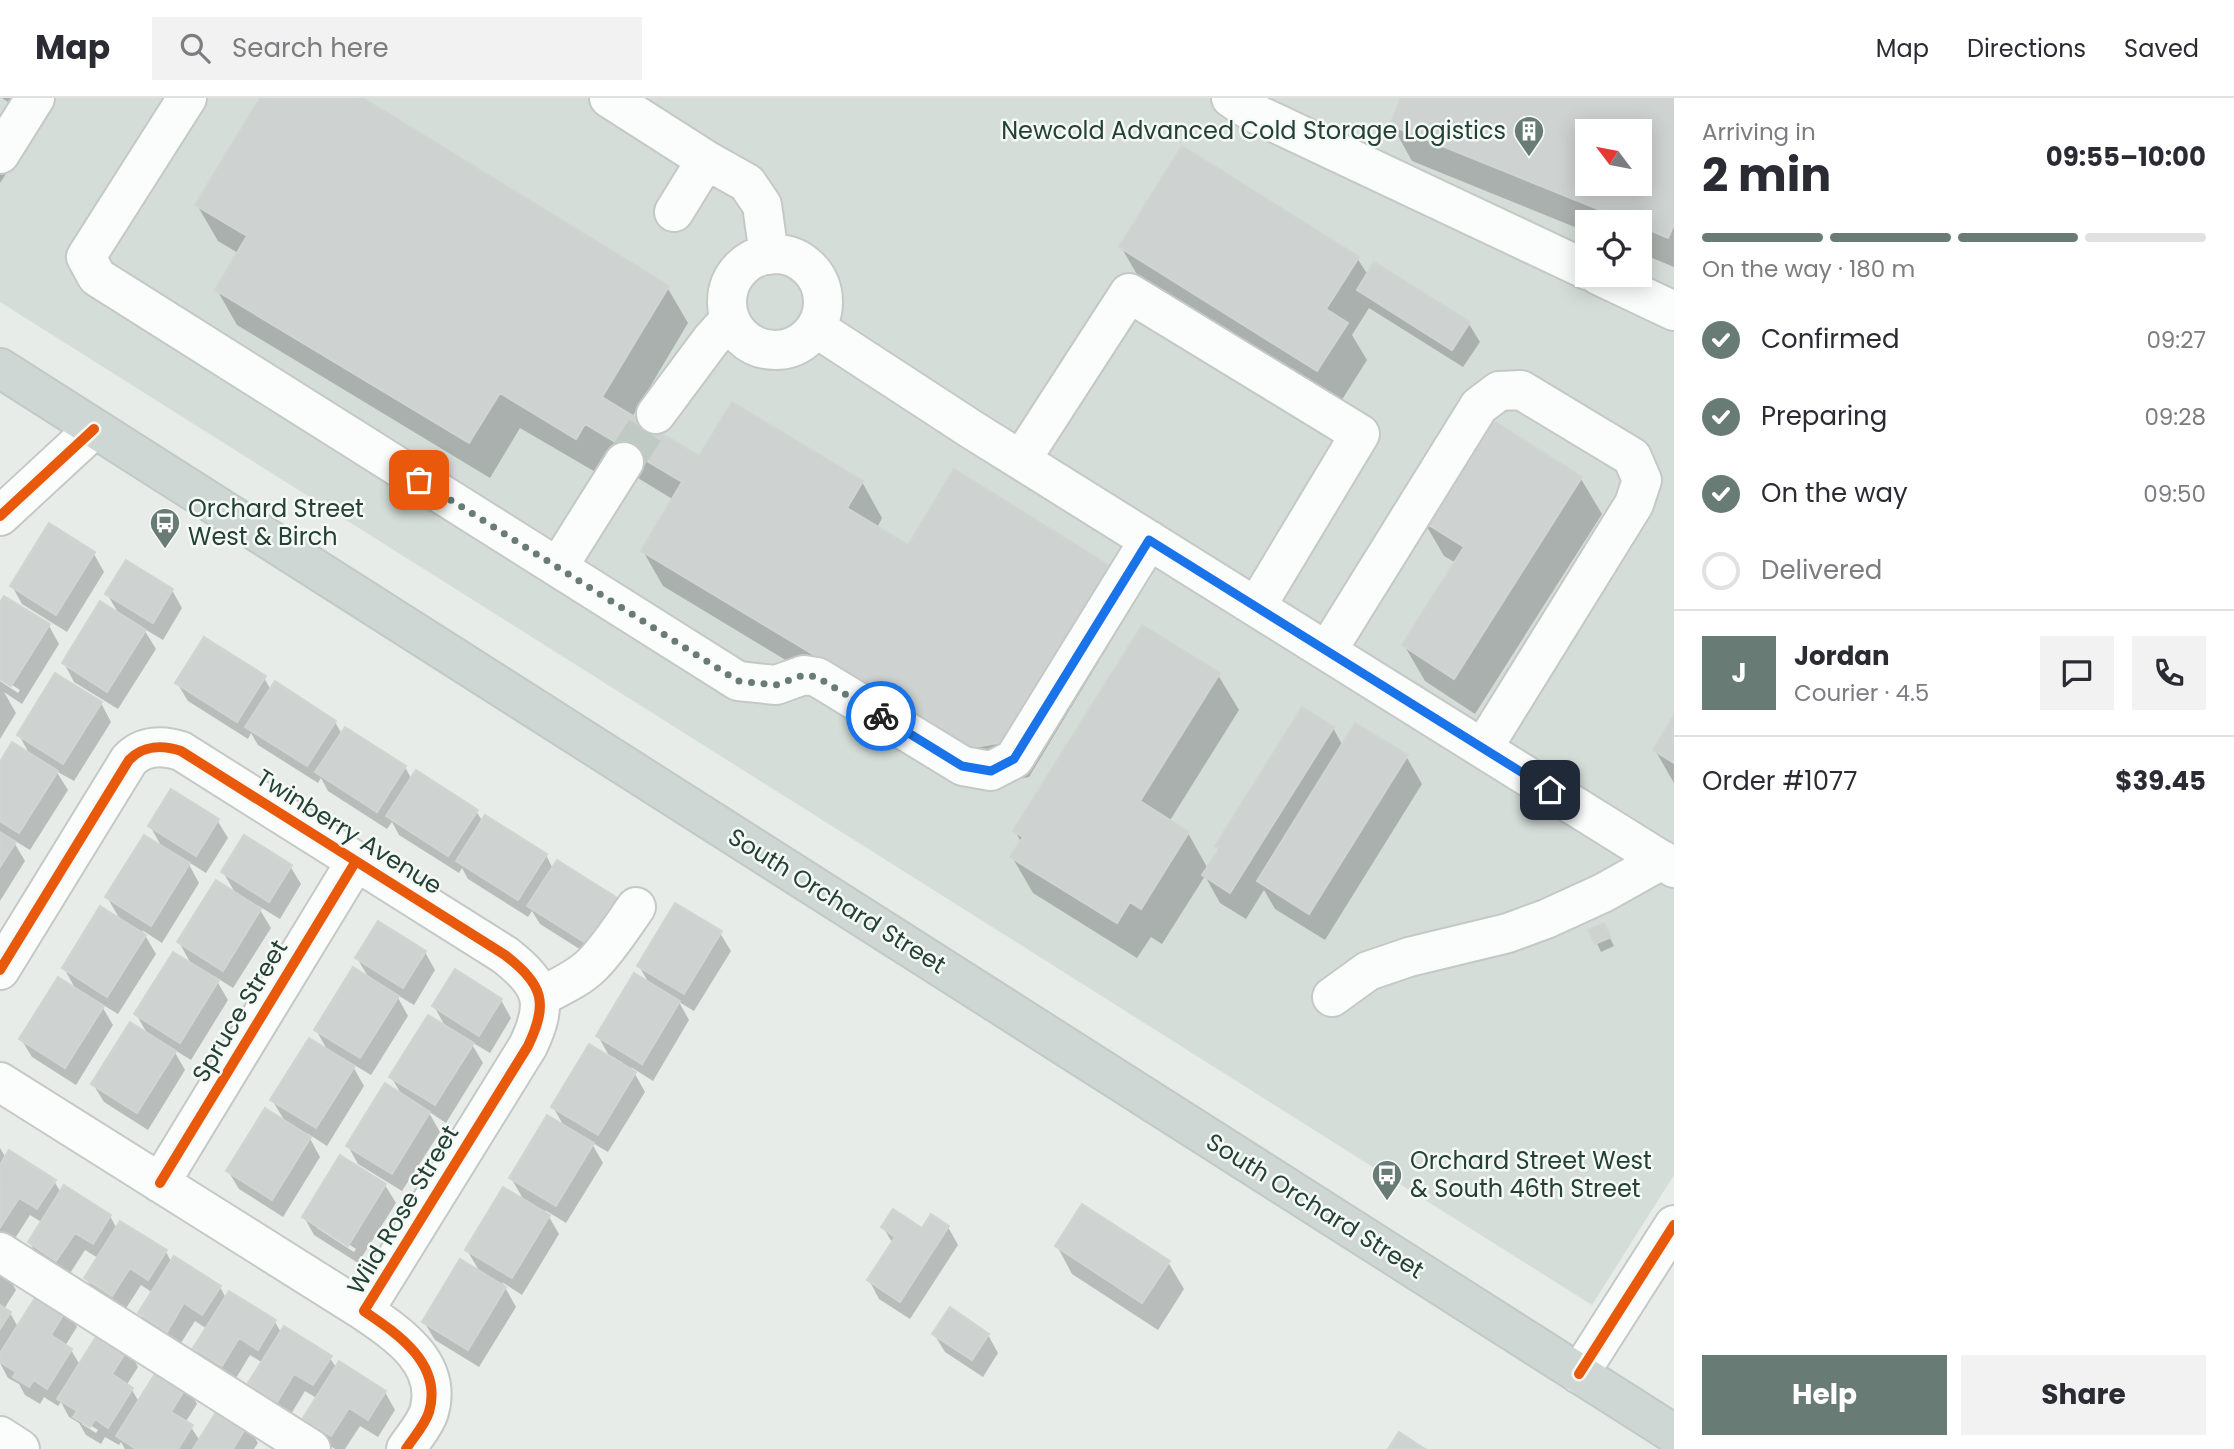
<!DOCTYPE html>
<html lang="en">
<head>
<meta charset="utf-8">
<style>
  :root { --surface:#fff; --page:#f2f2f3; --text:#2b2b33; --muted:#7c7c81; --line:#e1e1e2; --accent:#687c75 }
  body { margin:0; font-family:Poppins,sans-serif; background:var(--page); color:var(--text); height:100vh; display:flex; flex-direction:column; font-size:26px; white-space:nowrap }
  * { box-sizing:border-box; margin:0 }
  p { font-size:23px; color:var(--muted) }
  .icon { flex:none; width:38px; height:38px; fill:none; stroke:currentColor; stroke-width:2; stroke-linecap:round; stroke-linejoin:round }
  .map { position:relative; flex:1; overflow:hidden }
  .sheet { display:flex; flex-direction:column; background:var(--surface); width:560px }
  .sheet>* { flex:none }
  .needle { width:46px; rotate:302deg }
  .fabs { position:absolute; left:1575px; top:21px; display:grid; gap:14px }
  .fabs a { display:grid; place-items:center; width:77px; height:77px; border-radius:0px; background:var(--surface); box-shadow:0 4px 18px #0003; font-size:35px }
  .pin { position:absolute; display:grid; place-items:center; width:60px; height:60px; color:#fff; margin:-30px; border-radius:14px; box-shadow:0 4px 10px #0006 }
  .courier { position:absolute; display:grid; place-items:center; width:70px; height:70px; margin:-35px; border:5px solid #1a73e8; border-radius:50%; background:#fff; color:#222; box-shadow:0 2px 9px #0007 }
  .summary em { font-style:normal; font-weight:700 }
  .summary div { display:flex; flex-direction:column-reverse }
  .summary { display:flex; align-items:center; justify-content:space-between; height:119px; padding:0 28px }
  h1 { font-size:46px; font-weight:700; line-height:52px }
  .bar { display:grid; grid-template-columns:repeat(4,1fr); gap:10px 7px; align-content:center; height:84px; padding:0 28px }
  .bar i { height:9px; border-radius:5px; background:var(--line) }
  .bar .current { background:var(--accent) }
  .bar p { grid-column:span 4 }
  .line { display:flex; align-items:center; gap:18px; padding:0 28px; border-top:2px solid var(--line) }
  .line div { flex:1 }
  .round { display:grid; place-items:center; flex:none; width:74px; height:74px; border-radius:0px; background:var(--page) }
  ol { padding:0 28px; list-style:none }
  li { display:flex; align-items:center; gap:21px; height:77px }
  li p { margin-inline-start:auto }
  li .icon { padding:7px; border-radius:50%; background:var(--accent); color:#fff; stroke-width:4 }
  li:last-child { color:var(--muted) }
  li i { width:38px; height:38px; border:4px solid var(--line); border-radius:50% }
  .primary-button { display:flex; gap:14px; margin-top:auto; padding:14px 28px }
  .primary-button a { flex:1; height:80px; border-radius:0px; background:var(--accent); color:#fff; font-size:28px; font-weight:700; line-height:80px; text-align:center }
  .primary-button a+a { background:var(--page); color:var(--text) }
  header { display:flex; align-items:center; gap:42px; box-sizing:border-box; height:98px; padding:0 35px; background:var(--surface); border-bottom:2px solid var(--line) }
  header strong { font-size:33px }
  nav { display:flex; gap:38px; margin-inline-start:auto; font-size:24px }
  .search { width:490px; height:63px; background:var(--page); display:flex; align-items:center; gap:18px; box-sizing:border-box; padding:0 24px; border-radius:0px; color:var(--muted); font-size:26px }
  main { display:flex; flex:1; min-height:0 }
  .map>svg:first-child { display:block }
  .built { fill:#d5ddd9; fill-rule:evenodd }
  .shadow { fill:#0003; fill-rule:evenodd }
  .building { fill:#ced3d1; stroke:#d0d5d2; stroke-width:2; fill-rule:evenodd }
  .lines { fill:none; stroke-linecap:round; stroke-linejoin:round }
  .minor-tunnel { stroke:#c0cac5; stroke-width:38; stroke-dasharray:38 19; stroke-linecap:butt }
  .minor-casing { stroke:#c4c9c6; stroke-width:42 }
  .major-casing { stroke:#c2cac7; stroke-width:42 }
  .minor { stroke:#fbfcfc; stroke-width:38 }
  .major { stroke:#ced7d4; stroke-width:38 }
  .cycleway-casing { stroke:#f5faf7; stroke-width:15 }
  .cycleway { stroke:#e8590c; stroke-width:10 }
  .done { stroke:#687c75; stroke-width:7; stroke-dasharray:0 12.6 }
  .route { stroke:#1a73e8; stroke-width:9 }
  .labels { text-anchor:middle; stroke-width:5; stroke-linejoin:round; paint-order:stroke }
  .poi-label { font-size:24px; fill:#244037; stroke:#f5faf7; text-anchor:start }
  .street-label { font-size:24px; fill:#244037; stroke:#f5faf7 }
</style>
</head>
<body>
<header>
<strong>Map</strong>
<div class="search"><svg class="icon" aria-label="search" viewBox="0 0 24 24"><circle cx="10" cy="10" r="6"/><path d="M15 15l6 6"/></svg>Search here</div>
<nav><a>Map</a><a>Directions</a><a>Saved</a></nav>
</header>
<main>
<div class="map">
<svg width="1674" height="1351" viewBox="0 0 1674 1351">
  <rect width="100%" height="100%" fill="#e7ece9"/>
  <path class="built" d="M 0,0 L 1674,0 L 1674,1077 L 1592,1207 L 0,204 ZM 1587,33 L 1640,33 L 1640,86 L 1587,86 ZM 1587,124 L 1640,124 L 1640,177 L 1587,177 Z"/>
  <path class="shadow" d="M 2,0 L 27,0 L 20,12 Z
    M 261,0 L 360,0 L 667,189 L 688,225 L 632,319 L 700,360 L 862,384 L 882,420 L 877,430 L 909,449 L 1112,472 L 1133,507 L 1029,679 L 991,686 L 663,488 L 643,453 L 674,402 L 605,360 L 597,375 L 520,330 L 490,380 L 237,227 L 217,192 L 238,155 L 218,143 L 197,107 Z
    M 1403,0 L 1674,0 L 1674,169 L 1640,155 L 1640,124 L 1587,124 L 1587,134 L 1412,63 L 1392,27 ZM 1587,33 L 1640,33 L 1640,86 L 1587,86 Z
    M 0,36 L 15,62 L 0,85 Z
    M 1121,149 L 1357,160 L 1368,177 L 1375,166 L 1469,226 L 1480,244 L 1463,269 L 1369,210 L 1352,237 L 1367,262 L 1338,308 L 1142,185 Z
    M 1493,325 L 1581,381 L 1602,416 L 1475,616 L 1425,583 L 1404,547 L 1456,465 L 1444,458 L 1423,422 Z
    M 94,456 L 104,474 L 67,534 L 22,506 L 12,488 Z
    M 172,492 L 182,510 L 163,542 L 143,530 L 156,551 L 118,611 L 74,584 L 64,565 L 119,516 L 107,496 Z
    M 0,508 L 49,528 L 59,546 L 22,606 L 4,594 L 16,615 L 0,641 L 0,583 L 18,595 L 20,592 L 0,579 Z
    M 1218,577 L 1239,612 L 1169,724 L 1188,735 L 1208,771 L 1220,753 L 1217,748 L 1333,630 L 1343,648 L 1406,658 L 1422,686 L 1325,842 L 1275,811 L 1264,792 L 1246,821 L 1220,805 L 1205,778 L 1162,846 L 1151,839 L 1137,860 L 1033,795 L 1012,759 L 1021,744 L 1015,733 Z
    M 264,580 L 271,592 L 335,624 L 342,636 L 405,669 L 412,682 L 476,713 L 483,724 L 546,757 L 600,864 L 540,826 L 532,813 L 528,819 L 468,781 L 462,770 L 459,775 L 399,737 L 392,724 L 387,731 L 328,693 L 321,680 L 318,685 L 258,647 L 251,635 L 248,641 L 188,603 L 177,585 Z
    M 101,605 L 111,624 L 74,683 L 56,673 L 68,692 L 30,752 L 12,741 L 25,763 L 0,803 L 0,667 L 30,657 L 19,637 Z
    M 1674,620 L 1674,685 L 1655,652 Z
    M 217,722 L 228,740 L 206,775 L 187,763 L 199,785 L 162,845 L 142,832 L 156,856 L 118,916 L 100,905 L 113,927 L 76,987 L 32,959 L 21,941 L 76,892 L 64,870 L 121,823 L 107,799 L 163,751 L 150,728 Z
    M 290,768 L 301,786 L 280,821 L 257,807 L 271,830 L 233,890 L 214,878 L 228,902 L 191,962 L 173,951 L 185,972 L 148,1032 L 104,1004 L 93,986 L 148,937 L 136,916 L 192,868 L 179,844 L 237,798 L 223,774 Z
    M 1591,833 L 1608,836 L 1614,848 L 1601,854 Z
    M 720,835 L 731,853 L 694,913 L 679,904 L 689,922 L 653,983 L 631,969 L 645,994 L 608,1054 L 591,1044 L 603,1065 L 566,1125 L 545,1112 L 559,1136 L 522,1197 L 502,1184 L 516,1209 L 479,1269 L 435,1242 L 424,1224 L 481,1176 L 467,1152 L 525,1104 L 511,1080 L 565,1030 L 553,1009 L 623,965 L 608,956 L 598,938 L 650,887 L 639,868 Z
    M 425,854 L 435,872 L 414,907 L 396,896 L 408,918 L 371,977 L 351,965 L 364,988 L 327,1048 L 307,1035 L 320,1059 L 283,1119 L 239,1091 L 228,1073 L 286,1025 L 272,1002 L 329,955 L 316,932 L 370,882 L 357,860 Z
    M 501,902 L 511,920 L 490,955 L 470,943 L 483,965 L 446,1025 L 428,1013 L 440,1034 L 402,1093 L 358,1066 L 348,1048 L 403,999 L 391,979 L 446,930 L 434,908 Z
    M 0,1050 L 6,1060 L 54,1083 L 61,1095 L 110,1118 L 117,1131 L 166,1154 L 172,1165 L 220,1189 L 226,1200 L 275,1224 L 282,1236 L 330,1260 L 337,1271 L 385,1294 L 395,1312 L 378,1339 L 360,1328 L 345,1351 L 335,1351 L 316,1338 L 305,1320 L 318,1301 L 305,1293 L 288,1321 L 261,1304 L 250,1285 L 263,1265 L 250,1257 L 233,1285 L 206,1268 L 195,1250 L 207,1231 L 195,1223 L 177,1251 L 150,1234 L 140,1215 L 153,1195 L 141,1187 L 123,1215 L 97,1198 L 86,1180 L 98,1160 L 85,1152 L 67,1180 L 41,1163 L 30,1145 L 43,1125 L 30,1117 L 12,1145 L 0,1137 Z
    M 385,1087 L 396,1105 L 358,1165 L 314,1137 L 304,1119 ZM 317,1126 L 356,1151 L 354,1154 L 317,1130 Z
    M 883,1129 L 923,1132 L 948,1129 L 958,1147 L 910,1221 L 879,1201 L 869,1182 L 893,1146 Z
    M 1057,1148 L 1168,1164 L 1184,1191 L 1158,1232 L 1072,1176 Z
    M 0,1170 L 5,1174 L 16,1192 L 4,1211 L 10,1215 L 18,1229 L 67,1211 L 77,1229 L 65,1248 L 71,1252 L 80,1267 L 128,1250 L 138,1269 L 126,1288 L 132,1292 L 139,1304 L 187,1288 L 197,1306 L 185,1325 L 191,1329 L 200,1343 L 247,1327 L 258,1345 L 254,1351 L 125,1351 L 121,1344 L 119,1347 L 105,1339 L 101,1346 L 86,1337 L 79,1325 L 69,1319 L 61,1304 L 58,1308 L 44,1299 L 40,1306 L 25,1297 L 19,1286 L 8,1280 L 0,1265 ZM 82,1322 L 98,1332 L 96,1335 L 82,1326 Z
    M 934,1236 L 988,1237 L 998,1255 L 983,1279 L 945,1254 Z"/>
  <path class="building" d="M 260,0 L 363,0 L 669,188 L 602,299 L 699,358 L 732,304 L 863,383 L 847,410 L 908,447 L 954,371 L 1113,470 L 1009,643 L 969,650 L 641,453 L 682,384 L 585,326 L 576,341 L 500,295 L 469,345 L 215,192 L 247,138 L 195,107 Z
    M 1401,0 L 1674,0 L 1674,126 L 1668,140 L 1640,128 L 1640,124 L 1630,124 L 1390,27 ZM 1587,33 L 1640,33 L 1640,86 L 1587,86 Z
    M 1182,48 L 1359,159 L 1326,211 L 1348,225 L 1317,273 L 1119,149 Z
    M 1374,164 L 1470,224 L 1452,252 L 1357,192 Z
    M 1492,322 L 1582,379 L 1454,581 L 1402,547 L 1464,449 L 1421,422 Z
    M 49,425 L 95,454 L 56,517 L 10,488 Z
    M 126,462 L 173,491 L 153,525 L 105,496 Z
    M 4,498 L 50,526 L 11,588 L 0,581 L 0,504 Z
    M 100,503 L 146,532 L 107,594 L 62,565 Z
    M 1142,527 L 1220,575 L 1140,703 L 1189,734 L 1141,811 L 1130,804 L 1117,825 L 1010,759 L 1023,739 L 1013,733 Z
    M 204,539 L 266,578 L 237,624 L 175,585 Z
    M 55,575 L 102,604 L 63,666 L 17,637 Z
    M 275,583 L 336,623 L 307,668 L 245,629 Z
    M 1302,609 L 1334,629 L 1230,795 L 1202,777 L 1220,750 L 1215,748 Z
    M 1674,617 L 1674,665 L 1653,652 Z
    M 1355,625 L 1408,657 L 1309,816 L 1257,783 Z
    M 345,629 L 406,668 L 377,714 L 315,674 Z
    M 12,644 L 58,673 L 19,735 L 0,723 L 0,664 Z
    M 416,672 L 478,712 L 448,758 L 386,718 Z
    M 171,691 L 219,721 L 196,758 L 148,728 Z
    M 485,717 L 547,756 L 518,802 L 456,763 Z
    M 0,734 L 16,744 L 0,769 Z
    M 144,737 L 190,765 L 151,828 L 105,799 Z
    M 244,737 L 292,767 L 269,804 L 221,774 Z
    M 557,762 L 619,801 L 589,847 L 527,808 Z
    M 216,782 L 261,811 L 223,873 L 177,844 Z
    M 675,805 L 722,833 L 684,896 L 637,868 Z
    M 100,808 L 146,837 L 107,899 L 62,870 Z
    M 378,823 L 426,853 L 403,890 L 355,860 Z
    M 1604,825 L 1611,839 L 1595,846 L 1588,832 Z
    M 173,854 L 219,882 L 180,945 L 134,916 Z
    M 353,869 L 399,898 L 360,960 L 314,932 Z
    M 455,871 L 502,901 L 479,938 L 432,908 Z
    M 634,875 L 680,903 L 642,966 L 596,938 Z
    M 58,879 L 104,908 L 65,970 L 19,941 Z
    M 428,917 L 474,945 L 435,1007 L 389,979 Z
    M 130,924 L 176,953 L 137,1015 L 91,986 Z
    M 309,940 L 355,968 L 316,1030 L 270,1002 Z
    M 589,946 L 636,974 L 598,1037 L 551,1009 Z
    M 385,985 L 430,1014 L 392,1076 L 346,1048 Z
    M 265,1010 L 311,1039 L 272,1102 L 226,1073 Z
    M 547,1017 L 594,1045 L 556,1108 L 509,1080 Z
    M 9,1052 L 56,1082 L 37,1111 L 19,1100 L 1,1128 L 0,1067 Z
    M 340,1057 L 386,1086 L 348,1148 L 302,1119 Z
    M 64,1087 L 111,1117 L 93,1146 L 75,1135 L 56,1163 L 28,1144 Z
    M 503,1089 L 550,1117 L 512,1180 L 465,1152 Z
    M 1082,1106 L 1170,1163 L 1142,1205 L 1055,1148 Z
    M 893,1111 L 922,1130 L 931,1116 L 949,1128 L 900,1204 L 867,1182 L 895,1139 L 881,1129 Z
    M 120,1123 L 167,1152 L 148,1182 L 130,1170 L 112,1198 L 84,1180 Z
    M 174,1158 L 221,1188 L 202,1217 L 184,1205 L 167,1234 L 138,1215 Z
    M 460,1161 L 506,1189 L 468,1252 L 422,1224 Z
    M 40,1192 L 68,1209 L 51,1237 L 72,1251 L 47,1291 L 34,1282 L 29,1289 L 13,1279 L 16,1274 L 0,1264 L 0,1255 Z
    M 229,1193 L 276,1222 L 258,1252 L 239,1240 L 222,1268 L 193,1250 Z
    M 0,1207 L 11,1214 L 0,1231 Z
    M 950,1209 L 989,1236 L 972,1262 L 932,1236 Z
    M 284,1228 L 332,1258 L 313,1287 L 294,1276 L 277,1304 L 248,1285 Z
    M 101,1231 L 129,1249 L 112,1276 L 133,1290 L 108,1330 L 95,1321 L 90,1329 L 73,1319 L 77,1313 L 57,1301 Z
    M 339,1263 L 386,1293 L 368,1322 L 349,1310 L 331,1338 L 303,1320 Z
    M 160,1268 L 188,1286 L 171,1314 L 193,1327 L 178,1351 L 136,1351 L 116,1338 Z
    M 220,1308 L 248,1326 L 233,1351 L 193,1351 Z
    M 1399,1334 L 1425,1351 L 1388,1351 Z"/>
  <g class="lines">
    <path class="minor-tunnel" d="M 624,364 L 656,316"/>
    <g class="minor-casing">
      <path id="minor" d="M 187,0 L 86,159 L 97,179 L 738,583 L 776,587 L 804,577 L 817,579 L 963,668 L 991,673 L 1014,661 L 1149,442
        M 609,0 L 706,62 L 747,85 L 762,107 L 769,157
        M 1231,0 L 1254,15 L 1587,172
        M 0,56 L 35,0
        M 674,114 L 706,62
        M727 204a48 48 0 1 1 96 0a48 48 0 1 1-96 0Z
        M 1598,177 L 1674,213
        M 816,230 L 974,333 L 1674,770
        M 656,316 L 711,242 L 730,221
        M 1021,362 L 1129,195 L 1360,336 L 1256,509
        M 0,418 L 94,331
        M 558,469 L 624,364
        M 1327,553 L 1479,308 L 1499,293 L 1521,292 L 1632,359 L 1642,382 L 1634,406 L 1483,650
        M 0,872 L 129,662 C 143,647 163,647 181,653 L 505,857 C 543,887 549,904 528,948 L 364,1213 C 398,1236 443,1266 429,1314 C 425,1327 413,1340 406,1351
        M 540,899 C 557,890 578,881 592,867 C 609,850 622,829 636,809
        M 1332,899 L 1368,873 L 1409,859 L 1508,835 L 1546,821 L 1603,795 L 1662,762
        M 0,984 L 364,1213
        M 160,1085 L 356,763
        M 0,1154 L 311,1351
        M 1579,1276 L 1674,1127
        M 0,1338 L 20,1351"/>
    </g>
    <g class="major-casing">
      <path id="major" d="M 0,270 L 1674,1336"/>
    </g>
    <use href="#minor" class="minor"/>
    <use href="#major" class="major"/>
    <g class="cycleway-casing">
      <path id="cycleway" d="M 0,418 L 94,331
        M 0,872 L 129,662 C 143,647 163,647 181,653 L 505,857 C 543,887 549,904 528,948 L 364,1213 C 398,1236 443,1266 429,1314 C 425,1327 413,1340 406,1351
        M 160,1085 L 356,763
        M 1579,1276 L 1674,1127"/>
    </g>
    <use href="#cycleway" class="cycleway"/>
  </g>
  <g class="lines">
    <path class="done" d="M 419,382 L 738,583 L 776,587 L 804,577 L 817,579 L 881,618"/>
    <path class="route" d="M 881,618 L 962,668 L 991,673 L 1014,661 L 1149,442 L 1550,692"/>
  </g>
  <defs>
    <g id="building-pin" transform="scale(1.575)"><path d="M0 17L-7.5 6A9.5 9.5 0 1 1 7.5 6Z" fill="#687c75" stroke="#f5faf7"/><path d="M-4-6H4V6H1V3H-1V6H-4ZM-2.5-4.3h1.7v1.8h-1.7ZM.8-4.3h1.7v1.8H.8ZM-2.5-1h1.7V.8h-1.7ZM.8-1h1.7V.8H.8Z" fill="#fff"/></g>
    <g id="bus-pin" transform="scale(1.575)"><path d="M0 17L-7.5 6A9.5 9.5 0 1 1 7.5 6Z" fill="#687c75" stroke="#f5faf7"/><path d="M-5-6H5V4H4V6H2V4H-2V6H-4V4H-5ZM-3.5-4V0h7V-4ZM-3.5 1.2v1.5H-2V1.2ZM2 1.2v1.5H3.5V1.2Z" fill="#fff"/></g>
  </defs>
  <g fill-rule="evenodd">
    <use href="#building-pin" x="1529" y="33"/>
    <use href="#bus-pin" x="165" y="425"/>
    <use href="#bus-pin" x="1387" y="1077"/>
  </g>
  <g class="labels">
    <g class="poi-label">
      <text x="1506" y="41" text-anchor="end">Newcold Advanced Cold Storage Logistics</text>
      <text x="188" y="419">Orchard Street<tspan x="188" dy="28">West &amp; Birch</tspan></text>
      <text x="1410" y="1071">Orchard Street West<tspan x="1410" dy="28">&amp; South 46th Street</tspan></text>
    </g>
    <g class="street-label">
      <text transform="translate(349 734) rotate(32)" y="8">Twinberry Avenue</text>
      <text transform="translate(837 803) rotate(32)" y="8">South Orchard Street</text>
      <text transform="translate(240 913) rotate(-59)" y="8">Spruce Street</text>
      <text transform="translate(1315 1108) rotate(32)" y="8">South Orchard Street</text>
      <text transform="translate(403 1112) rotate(-59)" y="8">Wild Rose Street</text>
    </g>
  </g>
</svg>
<div class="fabs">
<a><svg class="needle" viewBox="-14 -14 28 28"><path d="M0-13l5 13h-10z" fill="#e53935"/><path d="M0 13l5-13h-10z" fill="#7c7c81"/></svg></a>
<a><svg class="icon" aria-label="locate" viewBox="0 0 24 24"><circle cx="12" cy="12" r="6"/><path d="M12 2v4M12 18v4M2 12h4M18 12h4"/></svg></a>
</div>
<div class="pin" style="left:419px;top:382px;background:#ea580c"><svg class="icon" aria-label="bag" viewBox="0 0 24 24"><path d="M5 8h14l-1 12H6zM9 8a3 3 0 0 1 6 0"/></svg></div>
<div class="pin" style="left:1550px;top:692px;background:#1f2937"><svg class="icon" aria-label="home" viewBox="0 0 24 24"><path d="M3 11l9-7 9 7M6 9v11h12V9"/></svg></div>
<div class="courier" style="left:881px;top:618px"><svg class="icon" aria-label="bike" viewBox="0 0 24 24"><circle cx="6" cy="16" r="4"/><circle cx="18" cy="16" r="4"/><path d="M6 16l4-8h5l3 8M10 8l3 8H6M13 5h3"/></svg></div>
</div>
<section class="sheet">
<div class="summary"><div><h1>2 min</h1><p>Arriving in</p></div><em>09:55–10:00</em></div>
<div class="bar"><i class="current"></i><i class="current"></i><i class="current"></i><i></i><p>On the way · 180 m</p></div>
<ol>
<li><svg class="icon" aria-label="check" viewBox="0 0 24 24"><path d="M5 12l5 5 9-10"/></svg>Confirmed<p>09:27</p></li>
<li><svg class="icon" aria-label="check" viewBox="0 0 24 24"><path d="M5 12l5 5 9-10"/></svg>Preparing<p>09:28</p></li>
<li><svg class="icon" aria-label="check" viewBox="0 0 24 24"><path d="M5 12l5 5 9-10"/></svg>On the way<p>09:50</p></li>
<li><i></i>Delivered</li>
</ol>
<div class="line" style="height:126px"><b class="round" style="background:var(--accent);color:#fff">J</b><div><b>Jordan</b><p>Courier · 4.5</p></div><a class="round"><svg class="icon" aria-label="chat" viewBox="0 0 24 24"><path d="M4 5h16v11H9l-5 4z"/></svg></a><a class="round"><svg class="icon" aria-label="phone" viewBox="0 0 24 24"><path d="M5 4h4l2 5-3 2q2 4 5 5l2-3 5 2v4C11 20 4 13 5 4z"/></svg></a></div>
<div class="line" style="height:91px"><div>Order #1077</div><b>$39.45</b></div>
<div class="primary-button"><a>Help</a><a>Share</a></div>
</section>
</main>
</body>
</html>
